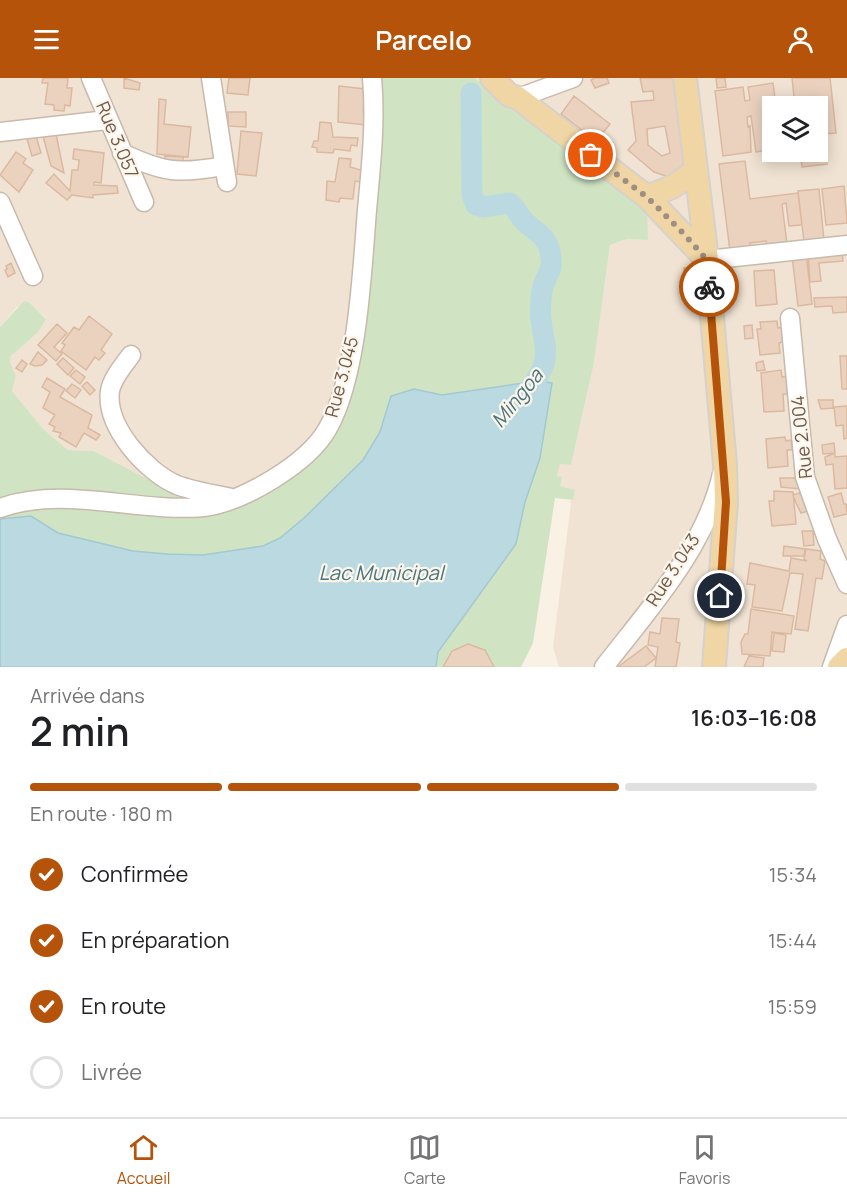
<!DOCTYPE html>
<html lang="fr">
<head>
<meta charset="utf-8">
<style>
  :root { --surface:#fff; --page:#f2f2f2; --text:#202124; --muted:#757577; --line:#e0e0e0; --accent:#b45309 }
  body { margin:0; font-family:Manrope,sans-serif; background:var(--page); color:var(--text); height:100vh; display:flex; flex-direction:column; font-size:22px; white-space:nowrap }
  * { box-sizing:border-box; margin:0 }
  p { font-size:20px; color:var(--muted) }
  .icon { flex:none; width:33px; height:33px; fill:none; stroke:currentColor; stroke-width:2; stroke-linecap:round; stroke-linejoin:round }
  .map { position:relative; height:589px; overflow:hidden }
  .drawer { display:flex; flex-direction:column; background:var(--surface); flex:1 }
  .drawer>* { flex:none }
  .tools { position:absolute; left:762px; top:18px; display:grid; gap:12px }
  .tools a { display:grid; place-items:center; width:66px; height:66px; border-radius:0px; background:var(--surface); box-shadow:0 3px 15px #0003; font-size:30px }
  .pin { position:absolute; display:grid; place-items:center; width:51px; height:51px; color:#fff; margin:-26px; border:3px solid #fff; border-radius:50%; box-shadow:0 2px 6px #0007 }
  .courier { position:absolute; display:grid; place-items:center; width:60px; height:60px; margin:-30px; border:4px solid #b45309; border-radius:50%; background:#fff; color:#222; box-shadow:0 2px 8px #0007 }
  .summary em { font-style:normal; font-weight:600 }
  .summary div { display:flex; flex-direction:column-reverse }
  .summary { display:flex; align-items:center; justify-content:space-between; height:102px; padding:0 30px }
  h1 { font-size:39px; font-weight:600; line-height:45px }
  .bar { display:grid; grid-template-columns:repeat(4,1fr); gap:9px 6px; align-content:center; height:72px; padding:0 30px }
  .bar i { height:8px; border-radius:4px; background:var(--line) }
  .bar .selected { background:var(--accent) }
  .bar p { grid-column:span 4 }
  ol { padding:0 30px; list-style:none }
  li { display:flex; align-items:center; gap:18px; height:66px }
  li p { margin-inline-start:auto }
  li .icon { padding:6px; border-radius:50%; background:var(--accent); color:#fff; stroke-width:4 }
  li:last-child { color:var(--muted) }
  li i { width:33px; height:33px; border:3px solid var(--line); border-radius:50% }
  header { display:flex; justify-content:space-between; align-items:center; height:78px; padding:0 30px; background:var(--accent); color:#fff; font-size:27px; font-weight:600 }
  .tab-bar { display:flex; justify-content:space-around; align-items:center; height:84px; border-top:2px solid var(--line); background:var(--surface); font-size:16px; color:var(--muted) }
  .tab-bar a { display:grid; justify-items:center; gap:3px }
  .tab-bar .selected { color:var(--accent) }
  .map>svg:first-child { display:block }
  .residential { fill:#f0e3d3; fill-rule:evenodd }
  .green { fill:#d0e4c4 }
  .water { fill:#bbd9e0; stroke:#a2c8d0; stroke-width:1.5 }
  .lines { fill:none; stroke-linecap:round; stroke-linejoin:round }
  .river { stroke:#bbd9e0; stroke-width:21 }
  .building { fill:#ebd2bf; stroke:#dbb9a1; stroke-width:1.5; fill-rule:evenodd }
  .minor-casing { stroke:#c8b9ac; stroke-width:21 }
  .major-casing { stroke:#d6d1cd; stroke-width:26 }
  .minor { stroke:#fff; stroke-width:18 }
  .major { stroke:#f0d6a4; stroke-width:22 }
  .done { stroke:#9f8e82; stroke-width:6; stroke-dasharray:0 10.8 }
  .route { stroke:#b45309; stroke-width:8 }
  .labels { text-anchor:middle; stroke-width:4.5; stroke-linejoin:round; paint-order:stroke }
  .street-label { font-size:18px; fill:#6e594d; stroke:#fcf5e9 }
  .water-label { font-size:20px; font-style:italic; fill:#4a747f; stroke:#fcf5e9 }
</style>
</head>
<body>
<header><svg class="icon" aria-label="menu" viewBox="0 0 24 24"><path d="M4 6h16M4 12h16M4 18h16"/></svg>Parcelo<svg class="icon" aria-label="person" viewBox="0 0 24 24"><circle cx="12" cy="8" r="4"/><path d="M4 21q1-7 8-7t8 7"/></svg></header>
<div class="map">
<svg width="847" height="589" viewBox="0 0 847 589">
  <rect width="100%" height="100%" fill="#f9f1e4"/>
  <path class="residential" d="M 0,0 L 371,0 L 368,121 L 330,353 L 249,414 L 188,414 L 157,406 L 94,373 L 68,372 L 43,351 L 12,313 L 16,298 L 10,284 L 11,278 L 46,240 L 30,225 L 17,229 L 0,249 Z
    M 475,0 L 492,0 L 509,16 L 549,0 L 847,0 L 847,589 L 559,589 L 553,569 L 571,425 L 569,423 L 573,422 L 574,412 L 560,408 L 557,398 L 560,385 L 571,387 L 594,285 L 610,167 L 627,161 L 648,162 L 576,73 L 501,25 ZM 772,28 L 818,28 L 818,74 L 772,74 Z"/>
  <path class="green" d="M 371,0 L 475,0 L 501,25 L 576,73 L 647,134 L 648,162 L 627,161 L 610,167 L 594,285 L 571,387 L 560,386 L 557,398 L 562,399 L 560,408 L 575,412 L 573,422 L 555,420 L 533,565 L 521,589 L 436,589 L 438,574 L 516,466 L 552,305 L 537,303 L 442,317 L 414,311 L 391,318 L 380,354 L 363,382 L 304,440 L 280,460 L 263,468 L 203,477 L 167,476 L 133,473 L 58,455 L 30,438 L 0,441 L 0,249 L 24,223 L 30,225 L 46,241 L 38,254 L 11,278 L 10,284 L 16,298 L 12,313 L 43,351 L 68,372 L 94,373 L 157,406 L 188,414 L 249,414 L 330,353 L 348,296 Z"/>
  <path class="water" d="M 537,303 L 552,305 L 540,380 L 525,424 L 516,466 L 438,574 L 436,589 L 0,589 L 0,441 L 31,438 L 58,455 L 133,473 L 167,476 L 203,477 L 263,468 L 280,460 L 304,440 L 363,382 L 380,354 L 391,318 L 414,311 L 442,317 Z"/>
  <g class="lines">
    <path class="river" d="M 471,15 L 472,117 L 476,127 L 483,129 L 510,125 C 517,131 519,138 524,143 C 533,152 545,157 549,170 C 556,196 545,194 542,213 C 533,269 568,270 518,324"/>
  </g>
  <path class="building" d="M 43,0 L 68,0 L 67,10 L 72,10 L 70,28 L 65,27 L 64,33 L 54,32 L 54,27 L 45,26 L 48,5 L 42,5 Z
    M 124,0 L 140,5 L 139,12 L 124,10 Z
    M 229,0 L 250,0 L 248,17 L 227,15 Z
    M 595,0 L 607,0 L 609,5 L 595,10 L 591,2 Z
    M 640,0 L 675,0 L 684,85 L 676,97 L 666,98 L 654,94 L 628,72 L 636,63 L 631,24 L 654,22 L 653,13 L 643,14 ZM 665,48 L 670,75 L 662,78 L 648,67 L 647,51 Z
    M 716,0 L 725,0 L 726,9 L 717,10 Z
    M 792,0 L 830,0 L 836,55 L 824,56 L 827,86 L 802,89 L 800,74 L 818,74 L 818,28 L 795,28 Z
    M 773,5 L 776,28 L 772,28 L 772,71 L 756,74 L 751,38 L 747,39 L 748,49 L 750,48 L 751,74 L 723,78 L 715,13 L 743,9 L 745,23 L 750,22 L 748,9 Z
    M 339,8 L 365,11 L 363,34 L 368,35 L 366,47 L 338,44 Z
    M 574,18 L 610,46 L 596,63 L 561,36 Z
    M 159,21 L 166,22 L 164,46 L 191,49 L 188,79 L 157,76 Z
    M 228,34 L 246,34 L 246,49 L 228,48 Z
    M 320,44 L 331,45 L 333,59 L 358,60 L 357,68 L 351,67 L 350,73 L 334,71 L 333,75 L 317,74 L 317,70 L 312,69 L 314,63 L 318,63 Z
    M 241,53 L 262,55 L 256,98 L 237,96 Z
    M 56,56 L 64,95 L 51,88 L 43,58 Z
    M 36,58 L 41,75 L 32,78 L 27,61 Z
    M 74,71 L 104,75 L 101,105 L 94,104 L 94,107 L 117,108 L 118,115 L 93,117 L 93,120 L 72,117 L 67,122 L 46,105 L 54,96 L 70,113 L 72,92 L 78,92 L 79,82 L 73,81 Z
    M 16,74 L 26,81 L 23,85 L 33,92 L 19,114 L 0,97 Z
    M 165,78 L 183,79 L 183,85 L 164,84 Z
    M 339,80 L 351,81 L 350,89 L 361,92 L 361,104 L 355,103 L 353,121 L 340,120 L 339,124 L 326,122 L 327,103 L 335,104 Z
    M 745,83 L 750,121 L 798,115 L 802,147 L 789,148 L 786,125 L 782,126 L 787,166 L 767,169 L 766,163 L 750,165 L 750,171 L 730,173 L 719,86 Z
    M 844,108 L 847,145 L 826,147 L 822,111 Z
    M 819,111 L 824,162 L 804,164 L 798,113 Z
    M 842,173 L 843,183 L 819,185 L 821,203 L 810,204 L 808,176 Z
    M 806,176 L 812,226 L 798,228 L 792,178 Z
    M 11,185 L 15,195 L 8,199 L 5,192 L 7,191 L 6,188 Z
    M 684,190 L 692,190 L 692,200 L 684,200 Z
    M 774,192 L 777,226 L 756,228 L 754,193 Z
    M 847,219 L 847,234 L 833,235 L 832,228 L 815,229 L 814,220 Z
    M 89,238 L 112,256 L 101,272 L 105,275 L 99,282 L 95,279 L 86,292 L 61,273 L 65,267 L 62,265 L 74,249 L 79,252 Z
    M 777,243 L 778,250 L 782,249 L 783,264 L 779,265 L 780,275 L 760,277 L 757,251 L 761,251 L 760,244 Z
    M 57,246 L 67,255 L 54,269 L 62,276 L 56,283 L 38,267 Z
    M 752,247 L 753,260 L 745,261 L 744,248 Z
    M 38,274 L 47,282 L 42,287 L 35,288 L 30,286 Z
    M 840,278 L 847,278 L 847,311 L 842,311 Z
    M 63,280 L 74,290 L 68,297 L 57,286 Z
    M 22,282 L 27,286 L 22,294 L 16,290 Z
    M 763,283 L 765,292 L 757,293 L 756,285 Z
    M 76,292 L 85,299 L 80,306 L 70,298 Z
    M 781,292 L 782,299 L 787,298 L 788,316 L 783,316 L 784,333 L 764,334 L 761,295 Z
    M 47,300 L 65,311 L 60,319 L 92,337 L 88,350 L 100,357 L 96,362 L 84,355 L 76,369 L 59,359 L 61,355 L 53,353 L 55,349 L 49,346 L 55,337 L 43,330 L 50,314 L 42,309 Z
    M 87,304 L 95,312 L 90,317 L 82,308 Z
    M 72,306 L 81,312 L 75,320 L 66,313 Z
    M 818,322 L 833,322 L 833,330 L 821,331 Z
    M 847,328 L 847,360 L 844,361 L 843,347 L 836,348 L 834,329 Z
    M 785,359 L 786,363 L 791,362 L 792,372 L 787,372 L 788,388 L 768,390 L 766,361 Z
    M 834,365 L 835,375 L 823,376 L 822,367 Z
    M 835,375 L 835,379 L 847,378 L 847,410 L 835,411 L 833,386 L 826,387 L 825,379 Z
    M 780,400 L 799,400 L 800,411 L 781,409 Z
    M 774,413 L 793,414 L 796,446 L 772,448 L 769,423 L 774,423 Z
    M 799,415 L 805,422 L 808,433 L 801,435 L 796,425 L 793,417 Z
    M 841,415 L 844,426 L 846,426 L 847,436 L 834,439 L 828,419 Z
    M 802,453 L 813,453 L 814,467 L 804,468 Z
    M 784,468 L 805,471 L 804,478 L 783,478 Z
    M 806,471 L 821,473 L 820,481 L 825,483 L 822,501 L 816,500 L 808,553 L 795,551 L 803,496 L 790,495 L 782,533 L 752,529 L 755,507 L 747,506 L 750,485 L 789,493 L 791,480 L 807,483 L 804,481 Z
    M 751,531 L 794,538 L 791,556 L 772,554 L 770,578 L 742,576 L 741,564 L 745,556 L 748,556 Z
    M 662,540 L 679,541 L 676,564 L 680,565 L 676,589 L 655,589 L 658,569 L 648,567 L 650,554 L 660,556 Z
    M 774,555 L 786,557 L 784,574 L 772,573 Z
    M 468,566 L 485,572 L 494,589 L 443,589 L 452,573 Z
    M 646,568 L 656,580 L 644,589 L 618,589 Z
    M 749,578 L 764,580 L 763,589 L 744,589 Z"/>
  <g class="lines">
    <g class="minor-casing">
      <path id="minor" d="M 91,0 L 144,124
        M 211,0 L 227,104
        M 518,20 L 573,0
        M 0,54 L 107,42
        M 122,75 C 164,95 179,96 224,88
        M 0,124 L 33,198
        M 707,182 L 847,167
        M 790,240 L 805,399 L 827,461 L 847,506
        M 131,277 C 124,287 112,300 110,313 C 105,348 146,394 177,407 C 193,413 213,416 231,420
        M 0,430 C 64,407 137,435 204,429 C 243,424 309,385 328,350 C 358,296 362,194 367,132 C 371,88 376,44 372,0
        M 604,589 C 649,531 705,470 722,396
        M 832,589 L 847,547"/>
    </g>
    <g class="major-casing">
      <path id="major" d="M 492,0 L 509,17 L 518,20 L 647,119 L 707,182
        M 685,0 L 707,182 L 725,386 L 726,424 L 714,589
        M 647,119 L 672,109 L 696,93
        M 839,589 L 847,581"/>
    </g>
    <use href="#minor" class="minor"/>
    <use href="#major" class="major"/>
  </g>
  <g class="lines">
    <path class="done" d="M 591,77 L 647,119 L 684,156 L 707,182 L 709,209"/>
    <path class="route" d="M 709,209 L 726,424 L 720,518"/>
  </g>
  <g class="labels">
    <g class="street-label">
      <text transform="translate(117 62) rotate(67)" y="6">Rue 3.057</text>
      <text transform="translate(342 299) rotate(-75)" y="6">Rue 3.045</text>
      <text transform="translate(802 359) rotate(-96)" y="6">Rue 2.004</text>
      <text transform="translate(673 492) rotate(-57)" y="6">Rue 3.043</text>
    </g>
    <g class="water-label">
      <text transform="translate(517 320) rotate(-51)" y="7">Mingoa</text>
      <text x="381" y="502">Lac Municipal</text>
    </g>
  </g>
</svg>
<div class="tools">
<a><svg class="icon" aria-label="layers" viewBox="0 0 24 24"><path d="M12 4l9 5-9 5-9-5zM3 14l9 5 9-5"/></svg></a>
</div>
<div class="pin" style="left:591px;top:77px;background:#ea580c"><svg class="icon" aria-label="bag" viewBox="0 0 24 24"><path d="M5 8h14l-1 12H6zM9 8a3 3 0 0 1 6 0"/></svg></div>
<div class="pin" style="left:720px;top:518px;background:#1f2937"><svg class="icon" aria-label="home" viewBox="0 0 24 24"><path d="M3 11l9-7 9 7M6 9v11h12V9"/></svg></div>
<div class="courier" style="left:709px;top:209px"><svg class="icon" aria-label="bike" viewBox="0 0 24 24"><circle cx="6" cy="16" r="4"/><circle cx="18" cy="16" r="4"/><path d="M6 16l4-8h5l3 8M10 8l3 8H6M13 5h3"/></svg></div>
</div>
<section class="drawer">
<div class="summary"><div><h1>2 min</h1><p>Arrivée dans</p></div><em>16:03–16:08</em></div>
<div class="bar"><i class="selected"></i><i class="selected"></i><i class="selected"></i><i></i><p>En route · 180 m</p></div>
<ol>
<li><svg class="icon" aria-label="check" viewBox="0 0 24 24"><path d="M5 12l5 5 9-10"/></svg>Confirmée<p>15:34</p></li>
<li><svg class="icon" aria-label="check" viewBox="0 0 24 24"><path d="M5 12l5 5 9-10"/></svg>En préparation<p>15:44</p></li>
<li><svg class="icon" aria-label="check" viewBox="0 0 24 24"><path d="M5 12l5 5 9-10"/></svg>En route<p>15:59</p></li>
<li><i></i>Livrée</li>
</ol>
</section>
<nav class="tab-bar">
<a class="selected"><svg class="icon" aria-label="home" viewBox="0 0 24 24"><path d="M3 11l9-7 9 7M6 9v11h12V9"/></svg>Accueil</a>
<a><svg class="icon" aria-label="map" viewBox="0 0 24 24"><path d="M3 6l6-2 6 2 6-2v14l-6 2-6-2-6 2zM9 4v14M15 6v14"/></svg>Carte</a>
<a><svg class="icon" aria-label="saved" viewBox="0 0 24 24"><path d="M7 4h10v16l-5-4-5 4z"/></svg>Favoris</a>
</nav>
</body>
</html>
